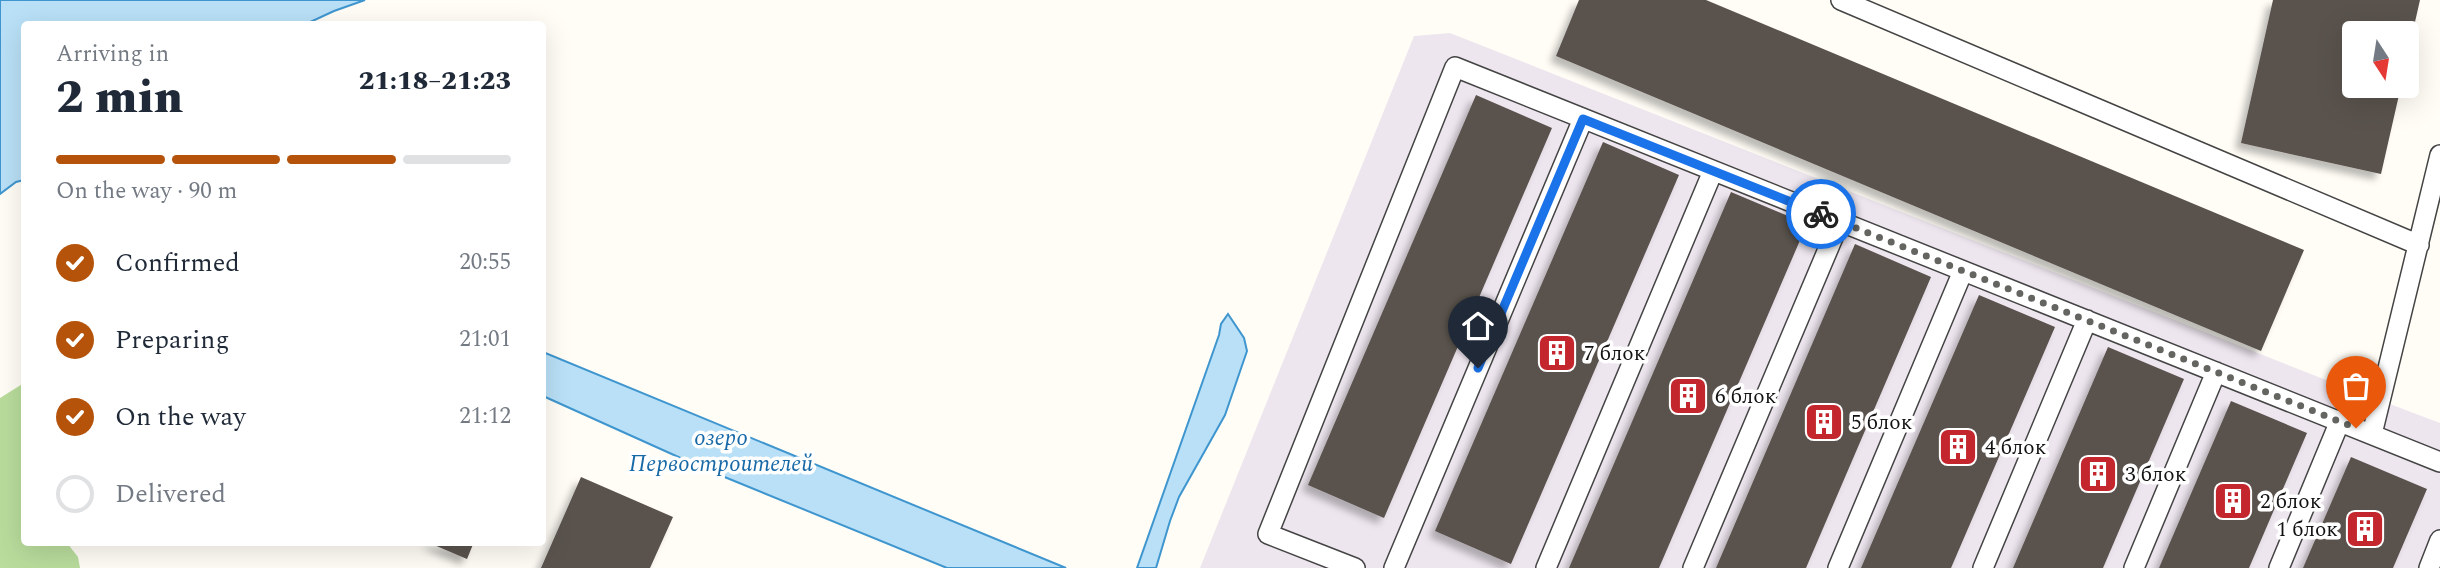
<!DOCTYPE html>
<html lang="en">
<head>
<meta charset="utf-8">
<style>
  :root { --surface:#fff; --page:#f2f2f3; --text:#1f2937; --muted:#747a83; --line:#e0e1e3; --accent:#b45309 }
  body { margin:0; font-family:Spectral,serif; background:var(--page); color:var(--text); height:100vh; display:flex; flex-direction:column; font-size:26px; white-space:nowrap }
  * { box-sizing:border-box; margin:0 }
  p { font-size:23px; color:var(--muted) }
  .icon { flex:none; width:38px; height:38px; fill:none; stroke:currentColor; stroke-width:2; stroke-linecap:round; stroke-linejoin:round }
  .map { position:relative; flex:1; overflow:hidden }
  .side { position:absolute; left:21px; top:21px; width:525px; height:525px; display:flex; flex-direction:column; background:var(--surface); border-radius:7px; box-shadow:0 7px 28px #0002 }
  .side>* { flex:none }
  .needle { width:46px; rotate:168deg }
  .buttons { position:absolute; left:2342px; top:21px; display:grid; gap:14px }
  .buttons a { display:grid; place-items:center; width:77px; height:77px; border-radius:7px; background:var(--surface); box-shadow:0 7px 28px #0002; font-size:35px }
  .pin { position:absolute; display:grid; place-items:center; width:60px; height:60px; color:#fff; margin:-72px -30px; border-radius:50% 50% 50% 0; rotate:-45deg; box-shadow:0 0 7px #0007 }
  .pin .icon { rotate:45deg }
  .courier { position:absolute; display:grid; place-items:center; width:70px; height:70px; margin:-35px; border:5px solid #1a73e8; border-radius:50%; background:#fff; color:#222; box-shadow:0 2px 9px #0007 }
  .head em { font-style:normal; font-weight:800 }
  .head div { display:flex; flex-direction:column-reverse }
  .head { display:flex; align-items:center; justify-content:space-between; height:119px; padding:0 35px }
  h1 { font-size:46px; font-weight:800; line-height:52px }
  .bar { display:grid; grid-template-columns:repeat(4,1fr); gap:10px 7px; align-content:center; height:84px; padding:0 35px }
  .bar i { height:9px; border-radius:5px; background:var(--line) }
  .bar .active { background:var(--accent) }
  .bar p { grid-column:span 4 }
  ol { padding:0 35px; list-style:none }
  li { display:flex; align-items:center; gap:21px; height:77px }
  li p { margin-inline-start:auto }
  li .icon { padding:7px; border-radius:50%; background:var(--accent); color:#fff; stroke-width:4 }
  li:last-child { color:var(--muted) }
  li i { width:38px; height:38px; border:4px solid var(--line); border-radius:50% }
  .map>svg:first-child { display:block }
  .industrial { fill:#eee6ef }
  .forest { fill:#b9dc9c }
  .water { fill:#b9e0f7; stroke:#3f96cf; stroke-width:2 }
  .building { fill:#5a524d; filter:url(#shadow) }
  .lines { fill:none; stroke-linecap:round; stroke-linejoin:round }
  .lane-casing { stroke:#444; stroke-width:22 }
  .lane { stroke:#fff; stroke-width:19 }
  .done { stroke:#646461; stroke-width:7; stroke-dasharray:0 12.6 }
  .route { stroke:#1a73e8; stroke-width:9 }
  .labels { text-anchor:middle; stroke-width:7; stroke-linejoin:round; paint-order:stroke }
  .poi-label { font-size:21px; fill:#111; stroke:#fff; text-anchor:start }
  .water-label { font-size:23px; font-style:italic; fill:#1768a6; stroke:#fff }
</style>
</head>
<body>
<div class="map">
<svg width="2440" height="568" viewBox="0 0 2440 568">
  <defs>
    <filter id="shadow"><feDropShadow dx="-6" dy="6" stdDeviation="3.5" flood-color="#0004"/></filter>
  </defs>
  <rect width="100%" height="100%" fill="#fffdf5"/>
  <path class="industrial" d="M 1450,33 L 2321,378 L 2440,423 L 2440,568 L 1200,568 L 1414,36 Z"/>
  <path class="forest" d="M 24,383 L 24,542 L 67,543 L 78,557 L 80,568 L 0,568 L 0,398 Z"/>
  <path class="water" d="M 0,0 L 365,0 L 334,11 L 306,24 L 24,24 L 24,180 L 16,182 L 0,194 Z
    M 1228,314 L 1244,338 L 1247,351 L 1225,415 L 1179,497 L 1170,521 L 1156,568 L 1137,568 L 1219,335 L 1221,324 Z
    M 542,352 L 543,352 L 1066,568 L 947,568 L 705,469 L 543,396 Z"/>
  <path class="building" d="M 1579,0 L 1706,0 L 2304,250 L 2261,351 L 1556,56 Z
    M 2273,0 L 2420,0 L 2407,57 L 2406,33 L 2354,33 L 2354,86 L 2401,86 L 2381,174 L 2241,143 Z
    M 1476,95 L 1552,128 L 1384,518 L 1308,485 Z
    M 1603,142 L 1679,175 L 1511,564 L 1435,531 Z
    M 1731,192 L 1807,224 L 1659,568 L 1569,568 Z
    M 1855,244 L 1931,277 L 1806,568 L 1716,568 Z
    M 1979,295 L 2055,327 L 1951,568 L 1861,568 Z
    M 2108,347 L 2184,379 L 2103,568 L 2013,568 Z
    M 2231,401 L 2307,433 L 2249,568 L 2159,568 Z
    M 2351,457 L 2427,489 L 2393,568 L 2303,568 Z
    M 581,477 L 673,517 L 650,568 L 541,568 Z
    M 427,542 L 474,542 L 467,559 Z"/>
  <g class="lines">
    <g class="lane-casing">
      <path id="lane" d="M 1841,0 L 2419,245
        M 2372,434 L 2440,155
        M 1355,568 L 1268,534 L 1455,67 L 2440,462
        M 1394,568 L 1583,119
        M 1546,568 L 1713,171
        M 1693,568 L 1840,221
        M 1838,568 L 1963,271
        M 1983,568 L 2087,320
        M 2134,568 L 2216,372
        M 2279,568 L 2340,421
        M 2429,568 L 2440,540"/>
    </g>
    <use href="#lane" class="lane"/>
  </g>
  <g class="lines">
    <path class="done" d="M 1821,214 L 2356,428"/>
    <path class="route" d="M 1478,368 L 1583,119 L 1821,214"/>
  </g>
  <defs>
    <g id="building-square" transform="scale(2.0125)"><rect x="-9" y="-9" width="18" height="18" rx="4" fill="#c4262e" stroke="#fff"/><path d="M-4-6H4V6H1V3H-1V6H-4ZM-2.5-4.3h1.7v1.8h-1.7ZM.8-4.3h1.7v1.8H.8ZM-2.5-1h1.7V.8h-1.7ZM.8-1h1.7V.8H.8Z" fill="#fff"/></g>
  </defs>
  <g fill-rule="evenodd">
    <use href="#building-square" x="1557" y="353"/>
    <use href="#building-square" x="1688" y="396"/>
    <use href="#building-square" x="1824" y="422"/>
    <use href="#building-square" x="1958" y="447"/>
    <use href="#building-square" x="2098" y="474"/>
    <use href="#building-square" x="2233" y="501"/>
    <use href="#building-square" x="2365" y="529"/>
  </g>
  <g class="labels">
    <g class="poi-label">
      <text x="1584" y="360">7 блок</text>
      <text x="1715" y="403">6 блок</text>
      <text x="1851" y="429">5 блок</text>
      <text x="1985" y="454">4 блок</text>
      <text x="2125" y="481">3 блок</text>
      <text x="2260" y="508">2 блок</text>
      <text x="2338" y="536" text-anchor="end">1 блок</text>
    </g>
    <g class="water-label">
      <text x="721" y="445">озеро<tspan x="721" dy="26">Первостроителей</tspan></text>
    </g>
  </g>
</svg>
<div class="buttons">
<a><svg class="needle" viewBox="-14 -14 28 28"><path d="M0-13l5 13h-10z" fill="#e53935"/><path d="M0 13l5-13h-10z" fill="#747a83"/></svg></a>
</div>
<div class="pin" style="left:2356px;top:428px;background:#ea580c"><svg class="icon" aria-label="bag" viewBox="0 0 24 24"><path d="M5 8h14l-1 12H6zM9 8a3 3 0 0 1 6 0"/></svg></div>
<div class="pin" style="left:1478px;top:368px;background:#1f2937"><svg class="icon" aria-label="home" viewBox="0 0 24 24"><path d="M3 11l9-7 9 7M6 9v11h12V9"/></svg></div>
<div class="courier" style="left:1821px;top:214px"><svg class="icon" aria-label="bike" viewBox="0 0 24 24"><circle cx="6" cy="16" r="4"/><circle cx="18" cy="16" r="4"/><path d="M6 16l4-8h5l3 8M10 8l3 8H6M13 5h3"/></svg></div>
<section class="side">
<div class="head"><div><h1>2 min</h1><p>Arriving in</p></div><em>21:18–21:23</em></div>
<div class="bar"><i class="active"></i><i class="active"></i><i class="active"></i><i></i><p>On the way · 90 m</p></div>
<ol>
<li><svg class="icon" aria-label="check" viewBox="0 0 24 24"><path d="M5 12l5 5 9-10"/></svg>Confirmed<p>20:55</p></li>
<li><svg class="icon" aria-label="check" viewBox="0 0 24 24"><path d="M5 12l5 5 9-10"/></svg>Preparing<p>21:01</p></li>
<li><svg class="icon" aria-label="check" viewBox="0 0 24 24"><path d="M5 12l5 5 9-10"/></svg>On the way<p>21:12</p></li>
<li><i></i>Delivered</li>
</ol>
</section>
</div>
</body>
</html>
